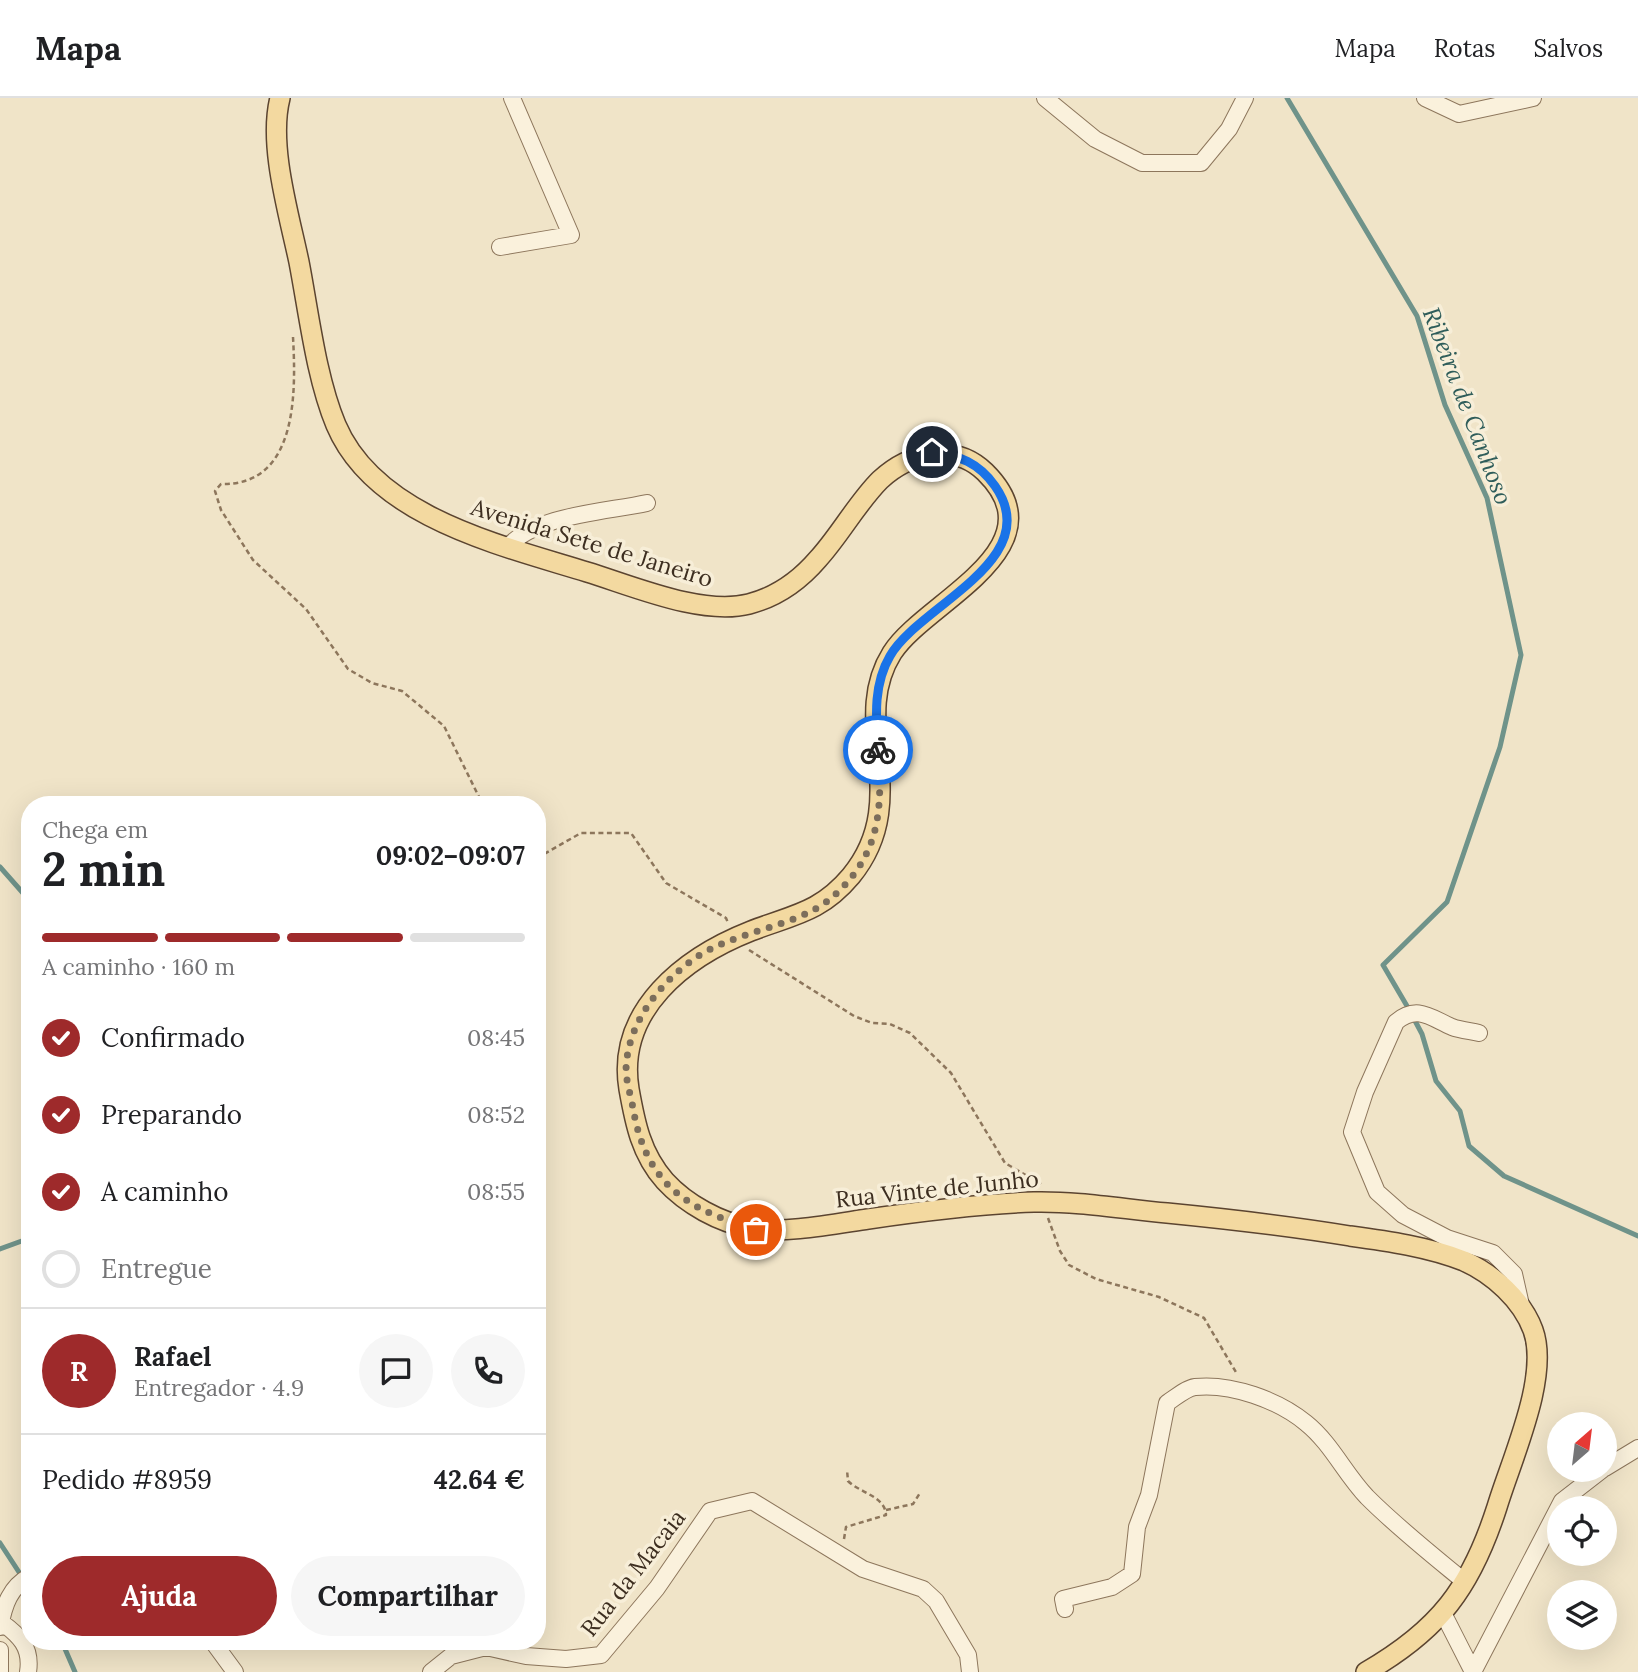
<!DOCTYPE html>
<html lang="pt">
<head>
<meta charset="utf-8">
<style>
  :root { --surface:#fff; --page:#f6f6f6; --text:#202124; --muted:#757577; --line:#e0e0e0; --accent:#9e2a2b }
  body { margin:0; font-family:Lora,serif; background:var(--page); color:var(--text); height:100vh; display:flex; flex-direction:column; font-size:26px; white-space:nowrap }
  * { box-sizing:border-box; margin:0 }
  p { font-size:23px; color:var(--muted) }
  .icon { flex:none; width:38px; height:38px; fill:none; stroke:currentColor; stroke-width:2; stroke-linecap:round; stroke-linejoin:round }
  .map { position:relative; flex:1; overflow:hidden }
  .side { position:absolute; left:21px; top:698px; width:525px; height:854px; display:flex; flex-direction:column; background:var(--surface); border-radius:28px; box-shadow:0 7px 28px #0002 }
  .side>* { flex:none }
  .needle { width:46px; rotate:28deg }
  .tools { position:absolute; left:1547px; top:1314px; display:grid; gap:14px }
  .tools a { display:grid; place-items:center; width:70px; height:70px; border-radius:50%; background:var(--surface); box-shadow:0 7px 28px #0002; font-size:35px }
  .pin { position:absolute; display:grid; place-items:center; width:60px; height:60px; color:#fff; margin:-30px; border:4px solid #fff; border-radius:50%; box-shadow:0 2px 7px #0007 }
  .courier { position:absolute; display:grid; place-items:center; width:70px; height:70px; margin:-35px; border:5px solid #1a73e8; border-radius:50%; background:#fff; color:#222; box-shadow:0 2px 9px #0007 }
  .summary em { font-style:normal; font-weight:700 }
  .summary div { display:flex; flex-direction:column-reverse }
  .summary { display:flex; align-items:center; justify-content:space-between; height:119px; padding:0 21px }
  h1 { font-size:46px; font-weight:700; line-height:52px }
  .bar { display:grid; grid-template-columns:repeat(4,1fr); gap:10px 7px; align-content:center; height:84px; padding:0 21px }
  .bar i { height:9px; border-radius:5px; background:var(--line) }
  .bar .active { background:var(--accent) }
  .bar p { grid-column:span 4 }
  .line { display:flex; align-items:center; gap:18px; padding:0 21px; border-top:2px solid var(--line) }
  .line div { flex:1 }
  .round { display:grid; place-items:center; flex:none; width:74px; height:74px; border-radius:37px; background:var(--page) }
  ol { padding:0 21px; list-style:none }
  li { display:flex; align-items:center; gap:21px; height:77px }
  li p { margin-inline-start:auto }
  li .icon { padding:7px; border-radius:50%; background:var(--accent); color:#fff; stroke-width:4 }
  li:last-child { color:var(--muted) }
  li i { width:38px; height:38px; border:4px solid var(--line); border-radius:50% }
  .primary-button { display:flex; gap:14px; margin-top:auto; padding:14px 21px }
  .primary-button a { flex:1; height:80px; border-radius:42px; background:var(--accent); color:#fff; font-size:28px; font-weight:700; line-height:80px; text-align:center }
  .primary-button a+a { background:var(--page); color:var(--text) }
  header { display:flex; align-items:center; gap:42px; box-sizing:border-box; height:98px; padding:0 35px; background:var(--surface); border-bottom:2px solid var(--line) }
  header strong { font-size:33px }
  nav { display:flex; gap:38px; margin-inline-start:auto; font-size:24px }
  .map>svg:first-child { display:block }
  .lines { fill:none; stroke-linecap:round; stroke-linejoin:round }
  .stream { stroke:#6f938a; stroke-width:5 }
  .minor-casing { stroke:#8d765c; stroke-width:18 }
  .major-casing { stroke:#5b4430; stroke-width:22 }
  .path { stroke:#8d765c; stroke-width:2.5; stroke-dasharray:5 3.5; stroke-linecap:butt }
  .minor { stroke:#faf1dc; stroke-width:16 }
  .major { stroke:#f3d9a0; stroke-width:19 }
  .done { stroke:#7c6e5b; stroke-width:7; stroke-dasharray:0 12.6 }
  .route { stroke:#1a73e8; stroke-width:9 }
  .labels { text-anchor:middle; stroke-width:7; stroke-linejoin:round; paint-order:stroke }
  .street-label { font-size:23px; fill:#3d2e20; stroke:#f7eed8 }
  .water-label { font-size:24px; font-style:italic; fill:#2f5d5a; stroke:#f7eed8 }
</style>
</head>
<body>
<header>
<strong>Mapa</strong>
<nav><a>Mapa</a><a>Rotas</a><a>Salvos</a></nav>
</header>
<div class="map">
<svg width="1638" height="1574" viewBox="0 0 1638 1574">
  <rect width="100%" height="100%" fill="#f0e4c8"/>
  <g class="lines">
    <path class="stream" d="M 1287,0 L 1417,218 L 1445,307 L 1487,400 L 1521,557 L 1500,649 L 1447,804 L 1383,867 L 1407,908
      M 0,769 L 30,803
      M 1413,919 L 1422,936 L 1436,983 L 1460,1013 L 1469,1048 L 1504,1078 L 1638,1138
      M 0,1151 L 30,1140
      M 0,1445 L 30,1491
      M 62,1544 L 75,1574"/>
    <g class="minor-casing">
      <path id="minor" d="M 1045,0 L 1095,41 L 1142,65 L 1201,65 L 1229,31 L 1245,0
        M 1425,0 L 1459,16 L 1533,0
        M 500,149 L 571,137 L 512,0
        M 508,449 C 535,417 606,414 647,405
        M 1479,935 C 1470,933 1460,932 1452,929 C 1431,920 1417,906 1396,924 L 1365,994 L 1352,1034 L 1377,1094 L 1403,1117 L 1447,1140 L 1493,1155 L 1514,1176 L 1521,1207
        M 1605,1370 L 1638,1350
        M 1065,1511 L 1063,1501 L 1112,1489 L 1132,1476 L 1137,1429 L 1149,1397 L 1167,1305 C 1175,1300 1186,1290 1195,1289 C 1231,1285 1278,1302 1306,1325 C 1331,1345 1345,1376 1367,1399 C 1398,1430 1431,1456 1465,1484
        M 1443,1515 L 1473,1574
        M 1,1524 C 19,1537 32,1549 28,1574
        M 0,1529 C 4,1507 10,1489 30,1478
        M 213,1544 L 235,1574
        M 0,1552 L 0,1574
        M 431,1574 L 451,1558 L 486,1549 L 526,1558 L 566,1561 L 601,1557 L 657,1490 L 710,1413 L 752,1403 L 863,1471 L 923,1491 L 936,1503 L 968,1557 L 970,1574
        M 1473,1574 L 1562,1403 L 1602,1372"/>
    </g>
    <g class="major-casing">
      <path id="major" d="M 280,0 C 268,47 289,116 299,164 C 309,216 316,279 336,327 C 375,419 500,447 587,474 C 633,488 702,518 749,506 C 776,499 800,482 818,461 C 840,437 857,405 880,382 C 909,355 954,344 985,374 C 1063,451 924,504 892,555 C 848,625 914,701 851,778 C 820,815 792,817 751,833 C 685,859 616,912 629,991 C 635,1025 641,1056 665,1083 C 686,1106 720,1125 751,1130 C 784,1136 834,1126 868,1121 C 923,1113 978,1106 1034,1104 C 1078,1103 1123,1111 1167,1115 C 1228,1121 1289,1128 1350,1138 C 1387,1143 1429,1149 1464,1163 C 1493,1176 1522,1202 1533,1232 C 1550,1279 1511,1362 1497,1409 C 1471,1490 1439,1532 1366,1574"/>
    </g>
    <path class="path" d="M 293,239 C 296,294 298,388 221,386 L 215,393 L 221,412 L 253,462 L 306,511 L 348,571 L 372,585 L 402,593 L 444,628 L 479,699 L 480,707
      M 537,760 L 581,735 L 631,735 L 666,785 L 726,820 L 728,825
      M 749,852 L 854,918 L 872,925 L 890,926 L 910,935 L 951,975 L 1005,1065 L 1041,1086
      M 1048,1120 L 1060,1153 L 1069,1167 L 1096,1181 L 1159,1199 L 1204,1220 L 1237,1276
      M 886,1412 L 913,1406 L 920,1395
      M 844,1441 L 846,1429 L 886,1417 C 885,1398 860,1395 848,1383 L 847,1372"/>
    <use href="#minor" class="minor"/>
    <use href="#major" class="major"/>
  </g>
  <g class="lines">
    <path class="done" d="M 756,1132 C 725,1122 691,1111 667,1086 C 647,1064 638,1039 633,1010 C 631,999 627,986 626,974 C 626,929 656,889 691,863 C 731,833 795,830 830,801 C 880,759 883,712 878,652"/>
    <path class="route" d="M 878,652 C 876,620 873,587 890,558 C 918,508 1047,462 995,388 C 979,365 959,357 932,354"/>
  </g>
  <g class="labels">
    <g class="street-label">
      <text transform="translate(592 445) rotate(17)" y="8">Avenida Sete de Janeiro</text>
      <text transform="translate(937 1091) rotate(-6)" y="8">Rua Vinte de Junho</text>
      <text transform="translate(633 1475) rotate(-52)" y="8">Rua da Macaia</text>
    </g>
    <g class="water-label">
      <text transform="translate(1467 308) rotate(69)" y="8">Ribeira de Canhoso</text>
    </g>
  </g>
</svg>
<div class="tools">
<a><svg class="needle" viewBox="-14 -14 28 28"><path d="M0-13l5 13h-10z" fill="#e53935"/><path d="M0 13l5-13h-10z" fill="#757577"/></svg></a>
<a><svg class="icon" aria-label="locate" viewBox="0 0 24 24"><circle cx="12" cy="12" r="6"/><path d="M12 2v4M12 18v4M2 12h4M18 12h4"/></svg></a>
<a><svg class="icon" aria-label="layers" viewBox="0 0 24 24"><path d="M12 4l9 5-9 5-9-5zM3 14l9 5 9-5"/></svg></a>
</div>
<div class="pin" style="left:756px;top:1132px;background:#ea580c"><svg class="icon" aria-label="bag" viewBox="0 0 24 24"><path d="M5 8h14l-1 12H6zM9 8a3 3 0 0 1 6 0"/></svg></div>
<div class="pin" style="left:932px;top:354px;background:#1f2937"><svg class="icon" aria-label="home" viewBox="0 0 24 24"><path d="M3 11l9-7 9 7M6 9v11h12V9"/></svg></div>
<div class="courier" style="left:878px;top:652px"><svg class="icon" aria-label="bike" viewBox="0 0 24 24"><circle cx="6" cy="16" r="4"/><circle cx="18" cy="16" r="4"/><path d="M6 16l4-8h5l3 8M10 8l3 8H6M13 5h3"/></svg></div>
<section class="side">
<div class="summary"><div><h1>2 min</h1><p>Chega em</p></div><em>09:02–09:07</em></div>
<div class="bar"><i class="active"></i><i class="active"></i><i class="active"></i><i></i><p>A caminho · 160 m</p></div>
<ol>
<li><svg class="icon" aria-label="check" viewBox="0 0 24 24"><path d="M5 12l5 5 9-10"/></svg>Confirmado<p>08:45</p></li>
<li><svg class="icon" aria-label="check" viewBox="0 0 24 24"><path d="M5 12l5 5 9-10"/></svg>Preparando<p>08:52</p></li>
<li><svg class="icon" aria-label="check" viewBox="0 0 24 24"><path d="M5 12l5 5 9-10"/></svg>A caminho<p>08:55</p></li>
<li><i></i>Entregue</li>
</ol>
<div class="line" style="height:126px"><b class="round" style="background:var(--accent);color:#fff">R</b><div><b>Rafael</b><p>Entregador · 4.9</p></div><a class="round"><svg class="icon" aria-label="chat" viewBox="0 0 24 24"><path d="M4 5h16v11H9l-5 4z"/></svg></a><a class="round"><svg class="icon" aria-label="phone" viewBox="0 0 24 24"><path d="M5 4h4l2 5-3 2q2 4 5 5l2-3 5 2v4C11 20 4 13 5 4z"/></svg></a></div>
<div class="line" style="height:91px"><div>Pedido #8959</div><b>42.64 €</b></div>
<div class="primary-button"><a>Ajuda</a><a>Compartilhar</a></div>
</section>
</div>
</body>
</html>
